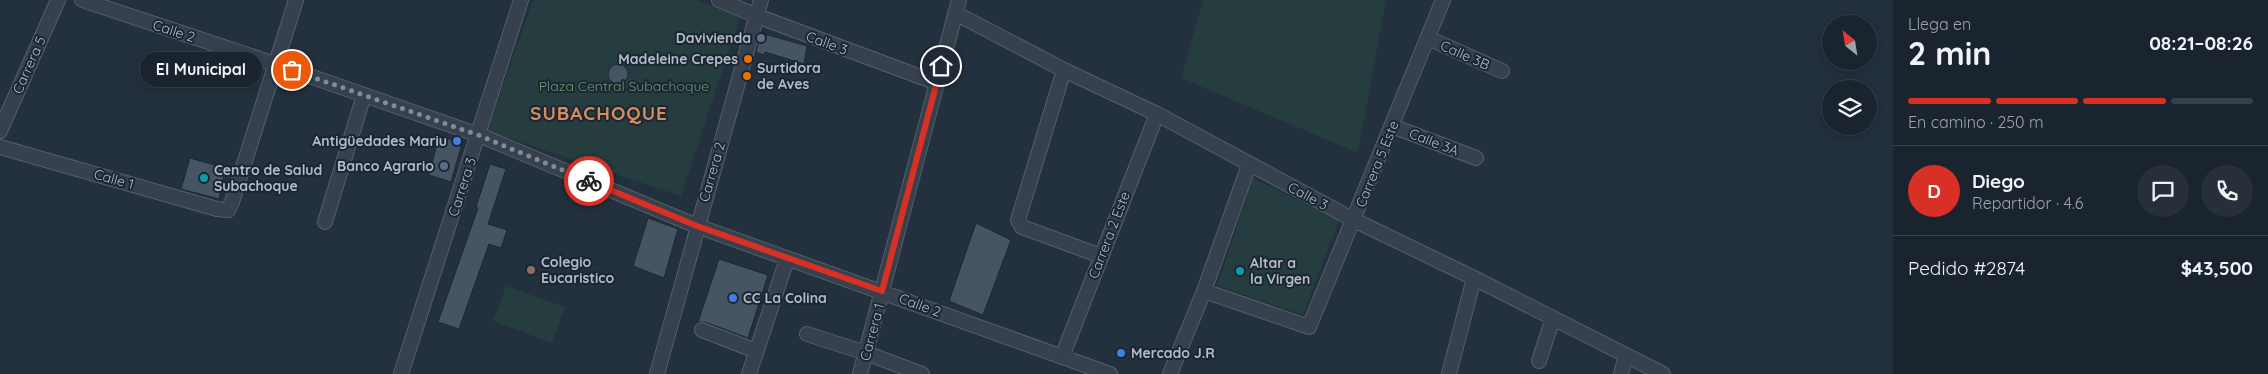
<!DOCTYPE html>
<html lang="es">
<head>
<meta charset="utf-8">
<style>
  :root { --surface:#1a242e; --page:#27303a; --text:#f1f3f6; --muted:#9fa4aa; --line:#38414a; --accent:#d93025 }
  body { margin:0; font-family:Quicksand,sans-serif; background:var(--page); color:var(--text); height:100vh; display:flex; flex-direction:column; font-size:19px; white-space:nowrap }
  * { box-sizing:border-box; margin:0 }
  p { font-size:16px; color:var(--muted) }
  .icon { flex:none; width:28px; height:28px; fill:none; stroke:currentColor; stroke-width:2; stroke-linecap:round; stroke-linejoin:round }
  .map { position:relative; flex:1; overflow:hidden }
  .side { display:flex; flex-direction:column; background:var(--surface); width:375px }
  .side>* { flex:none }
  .needle { width:32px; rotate:330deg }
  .buttons { position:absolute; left:1822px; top:15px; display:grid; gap:10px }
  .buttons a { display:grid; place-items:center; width:55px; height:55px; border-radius:50%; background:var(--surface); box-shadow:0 2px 12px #0003,0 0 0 1px var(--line); font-size:25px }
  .pin { position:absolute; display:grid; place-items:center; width:42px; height:42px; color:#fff; margin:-21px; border:2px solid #fff; border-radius:50%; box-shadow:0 1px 5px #0007 }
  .courier { position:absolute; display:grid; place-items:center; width:50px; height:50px; margin:-25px; border:4px solid #d93025; border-radius:50%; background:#fff; color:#222; box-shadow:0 1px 6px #0007 }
  .bubble { position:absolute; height:35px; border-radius:18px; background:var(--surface); box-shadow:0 2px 12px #0003,0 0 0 1px var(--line); font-size:16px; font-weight:700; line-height:35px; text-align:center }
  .head em { font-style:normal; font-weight:700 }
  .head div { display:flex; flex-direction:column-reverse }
  .head { display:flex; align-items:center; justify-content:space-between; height:85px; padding:0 15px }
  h1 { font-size:32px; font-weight:700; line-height:38px }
  .bar { display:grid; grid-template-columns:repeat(4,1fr); gap:8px 5px; align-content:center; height:60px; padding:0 15px }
  .bar i { height:6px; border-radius:4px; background:var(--line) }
  .bar .on { background:var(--accent) }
  .bar p { grid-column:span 4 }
  .line { display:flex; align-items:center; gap:12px; padding:0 15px; border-top:1px solid var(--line) }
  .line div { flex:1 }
  .round { display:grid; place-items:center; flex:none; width:52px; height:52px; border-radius:26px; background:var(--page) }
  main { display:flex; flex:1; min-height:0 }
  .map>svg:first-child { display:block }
  .green { fill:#253d3e }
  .building { fill:#465564; stroke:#1e2834 }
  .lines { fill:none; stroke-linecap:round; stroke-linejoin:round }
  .minor-casing { stroke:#555f6b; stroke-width:16 }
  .minor { stroke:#37414d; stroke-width:14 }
  .done { stroke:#808b98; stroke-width:5; stroke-dasharray:0 9 }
  .route { stroke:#d93025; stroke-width:6 }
  .service-dot { fill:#5c6f8a; stroke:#1c2632; stroke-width:2 }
  .food-dot { fill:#e8710a; stroke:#1c2632; stroke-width:2 }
  .shop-dot { fill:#3f7fe0; stroke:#1c2632; stroke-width:2 }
  .culture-dot { fill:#0f9aa8; stroke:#1c2632; stroke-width:2 }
  .education-dot { fill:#8d6e63; stroke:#1c2632; stroke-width:2 }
  .labels { text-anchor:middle; stroke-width:4; stroke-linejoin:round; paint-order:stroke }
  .street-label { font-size:14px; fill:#b2bcc9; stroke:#1c2632 }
  .poi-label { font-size:14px; font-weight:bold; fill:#b2bcc9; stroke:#1c2632; text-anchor:start }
  .park-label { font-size:14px; fill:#699a71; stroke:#1c2632 }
  .district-label { font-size:19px; font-weight:bold; letter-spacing:1px; fill:#d78c5f; stroke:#1c2632 }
</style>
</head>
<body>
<main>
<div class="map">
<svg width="1893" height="374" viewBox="0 0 1893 374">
  <rect width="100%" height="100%" fill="#23303d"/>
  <path class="green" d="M 533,0 L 696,0 L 741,15 L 681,196 L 487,131 Z
    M 1203,0 L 1386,0 L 1358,153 L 1181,78 Z
    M 1253,178 L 1339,220 L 1303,315 L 1217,286 Z
    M 506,286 L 565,307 L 552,343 L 493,321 Z"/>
  <path class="building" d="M 761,33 L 807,46 L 804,64 L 765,52 L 764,55 L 756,52 Z
    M608 74a10 10 0 1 1 20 0a10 10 0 1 1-20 0Z
    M 439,136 L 462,143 L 451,182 L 429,175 Z
    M 190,158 L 225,168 L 219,199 L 181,189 Z
    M 490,164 L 506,169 L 488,224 L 507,230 L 501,248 L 489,244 L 459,329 L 438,322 L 478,208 L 476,207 Z
    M 648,218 L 678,229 L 664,278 L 633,266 Z
    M 976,223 L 1011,240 L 983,315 L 949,301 Z
    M 719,259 L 768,275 L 748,338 L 705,322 L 698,322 Z"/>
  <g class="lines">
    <g class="minor-casing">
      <path id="minor" d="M 82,0 L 275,64 L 479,135 L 697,226 L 1110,374
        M 719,0 L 757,16 L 937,83
        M 955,13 L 1064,70 L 1157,114 L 1354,220 L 1474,278 L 1663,374
        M 1428,38 L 1502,71
        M 1064,70 L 1018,220 L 1022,227 L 1101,256
        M 1392,126 L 1476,158
        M 0,131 L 58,0
        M 0,147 L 217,209 L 228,210 L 232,202 L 296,0
        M 325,222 L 364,95
        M 1204,291 L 1309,327 L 1443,0
        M 702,330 L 756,351
        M 807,334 L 866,353 L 922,374
        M 1062,357 L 1157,114
        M 1539,361 L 1553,318
        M 401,374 L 521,0
        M 657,374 L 761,0
        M 749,374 L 787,259
        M 860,374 L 959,0
        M 1170,374 L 1204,291 L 1249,165
        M 1449,374 L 1474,278
        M 1621,374 L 1626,355"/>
    </g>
    <use href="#minor" class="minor"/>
  </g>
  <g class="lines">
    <path class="done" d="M 292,70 L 478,135 L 589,181"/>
    <path class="route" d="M 589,181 L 697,226 L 882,291 L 941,66"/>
  </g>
  <g class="service-dot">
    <circle cx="761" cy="38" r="5"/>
    <circle cx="444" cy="166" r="5"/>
  </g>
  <g class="food-dot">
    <circle cx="748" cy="59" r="5"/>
    <circle cx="747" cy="76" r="5"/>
  </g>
  <g class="shop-dot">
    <circle cx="457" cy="141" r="5"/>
    <circle cx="733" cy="298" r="5"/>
    <circle cx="1121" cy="353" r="5"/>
  </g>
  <g class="culture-dot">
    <circle cx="204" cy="178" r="5"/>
    <circle cx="1240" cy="271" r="5"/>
  </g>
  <circle class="education-dot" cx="531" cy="270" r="5"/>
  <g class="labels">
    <g class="street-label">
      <text transform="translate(174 31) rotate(18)" y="5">Calle 2</text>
      <text transform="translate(827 43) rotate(20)" y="5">Calle 3</text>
      <text transform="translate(1465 55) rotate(24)" y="5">Calle 3B</text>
      <text transform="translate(29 65) rotate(-66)" y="5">Carrera 5</text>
      <text transform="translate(1434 142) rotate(21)" y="5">Calle 3A</text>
      <text transform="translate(1377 164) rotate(-68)" y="5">Carrera 5 Este</text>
      <text transform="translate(712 172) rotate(-74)" y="5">Carrera 2</text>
      <text transform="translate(114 179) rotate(16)" y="5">Calle 1</text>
      <text transform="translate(462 187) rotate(-72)" y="5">Carrera 3</text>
      <text transform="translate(1308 196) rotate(28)" y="5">Calle 3</text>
      <text transform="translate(1109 235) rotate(-69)" y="5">Carrera 2 Este</text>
      <text transform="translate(920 305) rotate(20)" y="5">Calle 2</text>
      <text transform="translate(872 332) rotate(-75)" y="5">Carrera 1</text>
    </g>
    <g class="poi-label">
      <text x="751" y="43" text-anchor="end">Davivienda</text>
      <text x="738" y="64" text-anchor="end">Madeleine Crepes</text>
      <text x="757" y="73">Surtidora<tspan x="757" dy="16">de Aves</tspan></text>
      <text x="447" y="146" text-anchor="end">Antigüedades Mariu</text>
      <text x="434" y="171" text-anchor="end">Banco Agrario</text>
      <text x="214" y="175">Centro de Salud<tspan x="214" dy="16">Subachoque</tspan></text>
      <text x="541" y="267">Colegio<tspan x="541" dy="16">Eucaristico</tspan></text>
      <text x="1250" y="268">Altar a<tspan x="1250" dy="16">la Virgen</tspan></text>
      <text x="743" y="303">CC La Colina</text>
      <text x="1131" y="358">Mercado J.R</text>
    </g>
    <g class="park-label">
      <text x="624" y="91">Plaza Central Subachoque</text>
    </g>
    <g class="district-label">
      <text x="599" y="120">SUBACHOQUE</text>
    </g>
  </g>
</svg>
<div class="buttons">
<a><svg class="needle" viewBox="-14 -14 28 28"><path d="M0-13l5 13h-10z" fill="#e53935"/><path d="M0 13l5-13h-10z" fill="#9fa4aa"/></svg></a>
<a><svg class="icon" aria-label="layers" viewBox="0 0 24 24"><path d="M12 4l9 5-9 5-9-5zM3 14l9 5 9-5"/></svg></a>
</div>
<div class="pin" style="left:292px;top:70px;background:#ea580c"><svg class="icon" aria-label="bag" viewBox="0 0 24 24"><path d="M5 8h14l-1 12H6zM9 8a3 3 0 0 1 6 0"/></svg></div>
<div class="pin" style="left:941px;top:66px;background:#1f2937"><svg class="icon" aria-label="home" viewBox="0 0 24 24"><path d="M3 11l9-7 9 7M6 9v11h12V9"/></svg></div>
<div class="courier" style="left:589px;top:181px"><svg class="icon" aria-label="bike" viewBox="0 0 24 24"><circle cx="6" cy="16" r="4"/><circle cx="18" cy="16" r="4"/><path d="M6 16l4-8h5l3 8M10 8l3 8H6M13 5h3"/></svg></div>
<div class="bubble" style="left:140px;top:52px;width:122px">El Municipal</div>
</div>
<section class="side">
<div class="head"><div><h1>2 min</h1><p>Llega en</p></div><em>08:21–08:26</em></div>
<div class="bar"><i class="on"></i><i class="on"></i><i class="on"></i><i></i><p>En camino · 250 m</p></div>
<div class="line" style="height:90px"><b class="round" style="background:var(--accent);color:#fff">D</b><div><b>Diego</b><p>Repartidor · 4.6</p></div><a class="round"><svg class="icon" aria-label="chat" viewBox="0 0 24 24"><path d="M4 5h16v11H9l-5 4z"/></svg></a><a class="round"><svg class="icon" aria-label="phone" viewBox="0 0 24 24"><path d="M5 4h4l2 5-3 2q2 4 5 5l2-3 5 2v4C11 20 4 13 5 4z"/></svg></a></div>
<div class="line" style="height:65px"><div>Pedido #2874</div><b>$43,500</b></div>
</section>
</main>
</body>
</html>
